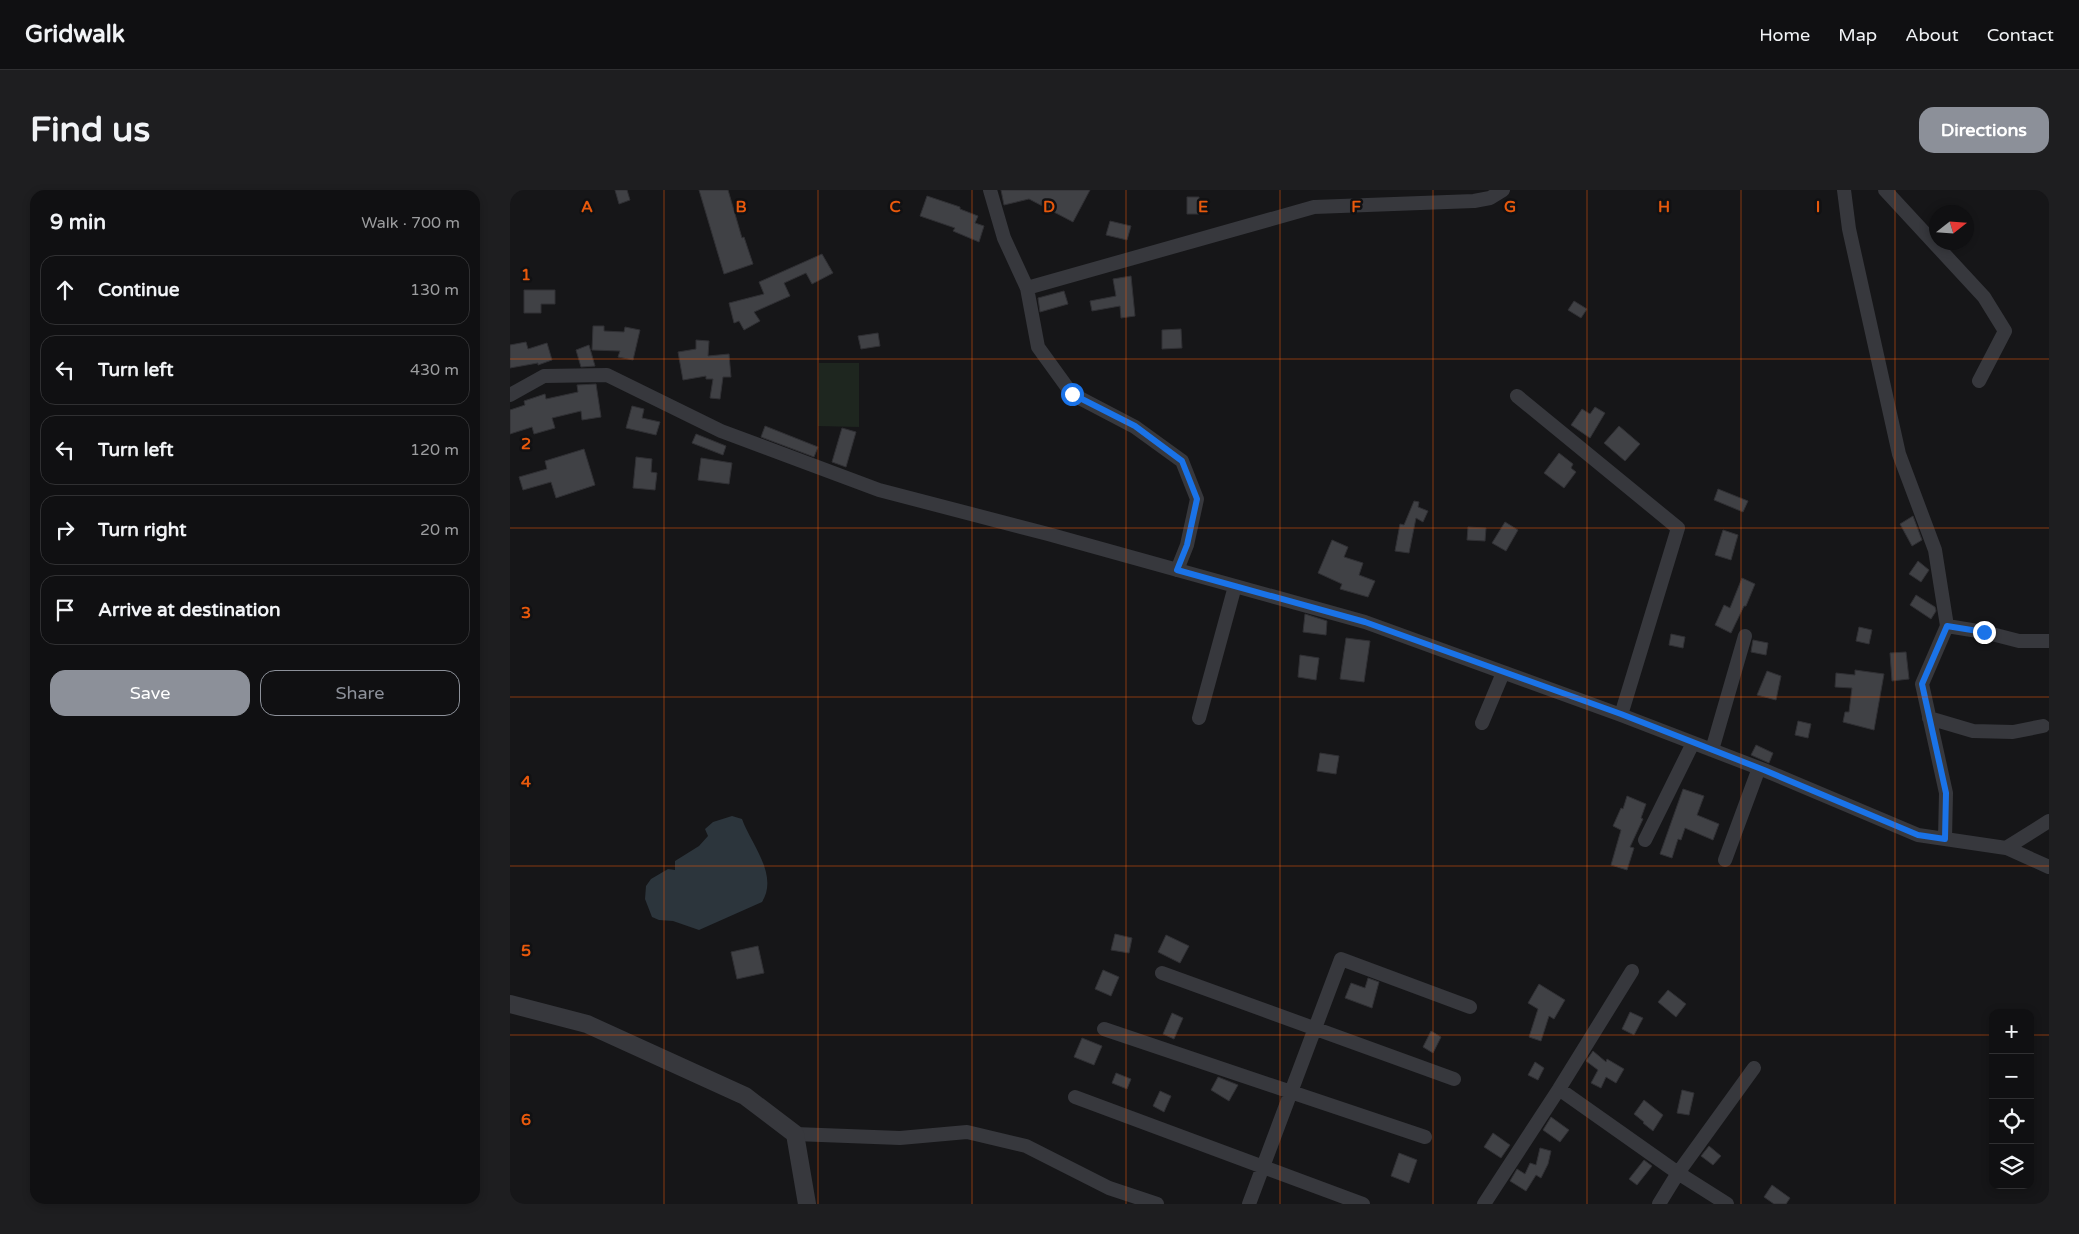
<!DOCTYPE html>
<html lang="en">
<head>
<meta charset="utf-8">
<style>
	:root { --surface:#101012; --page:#1e1e20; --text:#f1f3f6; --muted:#9c9d9f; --line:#303032; --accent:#8c9099 }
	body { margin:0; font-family:"Varela Round",sans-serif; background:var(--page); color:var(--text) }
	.controls { position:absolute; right:15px; bottom:15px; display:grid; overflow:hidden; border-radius:10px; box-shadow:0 2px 8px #0003 }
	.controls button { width:45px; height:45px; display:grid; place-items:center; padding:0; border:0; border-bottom:1px solid var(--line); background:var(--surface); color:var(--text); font:25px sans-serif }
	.compass { position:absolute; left:1419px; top:15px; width:45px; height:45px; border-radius:50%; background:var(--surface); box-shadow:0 2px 8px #0003; rotate:73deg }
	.stop { position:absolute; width:15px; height:15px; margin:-11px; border:4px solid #1a73e8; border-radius:50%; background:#fff }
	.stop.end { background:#1a73e8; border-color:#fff; box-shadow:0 1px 5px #0008 }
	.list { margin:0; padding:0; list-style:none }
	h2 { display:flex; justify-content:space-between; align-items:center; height:65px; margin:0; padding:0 20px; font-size:21px }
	h2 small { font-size:16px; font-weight:400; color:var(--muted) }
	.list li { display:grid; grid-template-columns:32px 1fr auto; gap:15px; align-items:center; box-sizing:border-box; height:70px; margin:0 10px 10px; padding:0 10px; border:1px solid var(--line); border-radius:15px }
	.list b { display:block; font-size:19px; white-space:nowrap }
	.list em { font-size:16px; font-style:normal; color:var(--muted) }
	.actions { display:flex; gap:10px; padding:15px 20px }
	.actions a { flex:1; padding:11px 0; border:1px solid var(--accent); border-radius:15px; text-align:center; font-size:18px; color:var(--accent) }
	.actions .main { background:var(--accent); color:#fff }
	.icon { flex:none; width:28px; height:28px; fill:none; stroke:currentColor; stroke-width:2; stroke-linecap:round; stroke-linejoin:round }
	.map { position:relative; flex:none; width:1539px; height:1014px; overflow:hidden; border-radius:15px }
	header { display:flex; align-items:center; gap:30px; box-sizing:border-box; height:70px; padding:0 25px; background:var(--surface); border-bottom:1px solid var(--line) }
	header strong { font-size:24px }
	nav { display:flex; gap:28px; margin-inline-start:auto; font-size:18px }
	.intro { display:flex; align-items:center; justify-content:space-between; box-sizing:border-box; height:120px; padding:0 30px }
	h1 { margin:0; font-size:35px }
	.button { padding:12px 22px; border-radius:15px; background:var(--accent); color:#fff; font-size:18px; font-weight:700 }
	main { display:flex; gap:30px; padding:0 30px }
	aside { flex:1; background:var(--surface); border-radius:15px; box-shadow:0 2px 8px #0003 }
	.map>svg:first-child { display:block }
</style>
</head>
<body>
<header>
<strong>Gridwalk</strong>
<nav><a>Home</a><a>Map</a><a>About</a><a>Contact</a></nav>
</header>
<div class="intro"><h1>Find us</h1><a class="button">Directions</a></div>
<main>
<aside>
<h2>9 min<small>Walk · 700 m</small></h2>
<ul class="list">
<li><svg class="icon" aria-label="ahead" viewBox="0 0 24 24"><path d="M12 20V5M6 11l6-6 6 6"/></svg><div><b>Continue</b></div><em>130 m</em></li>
<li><svg class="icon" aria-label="left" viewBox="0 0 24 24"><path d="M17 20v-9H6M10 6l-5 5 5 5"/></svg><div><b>Turn left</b></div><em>430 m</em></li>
<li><svg class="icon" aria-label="left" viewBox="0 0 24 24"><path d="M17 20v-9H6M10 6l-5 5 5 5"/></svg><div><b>Turn left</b></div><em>120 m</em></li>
<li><svg class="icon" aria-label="right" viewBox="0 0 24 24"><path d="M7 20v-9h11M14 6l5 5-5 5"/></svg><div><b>Turn right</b></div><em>20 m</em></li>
<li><svg class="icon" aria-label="arrive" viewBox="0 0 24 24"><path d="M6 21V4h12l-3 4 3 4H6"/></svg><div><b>Arrive at destination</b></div></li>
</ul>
<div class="actions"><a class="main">Save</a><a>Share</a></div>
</aside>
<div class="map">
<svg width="1539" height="1014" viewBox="0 0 1539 1014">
	<rect width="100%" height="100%" fill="#161618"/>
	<!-- green -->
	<path fill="#1e261f" d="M309,173H349V237L308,236Z"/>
	<!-- water -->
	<path fill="#2c353c" d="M222,626L232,629C241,654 269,685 252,712L189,740L163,731L149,730L142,727L135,709L136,696L141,689L158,679L165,680V671L189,656L198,646L195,639L203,632Z"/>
	<!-- building -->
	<path fill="#404145" stroke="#303034" d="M105,0H117L120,10L109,14Z
		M189,0H218L232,48L234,47L243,74L214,84Z
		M491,0H580L563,32L519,9L494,15Z
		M417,6L450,17V19L468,26L465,33L474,36L469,52L443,41L445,38L410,26Z
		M677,7H689V24H677Z
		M600,31L621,36L617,50L596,45Z
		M312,64L323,83L302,94L296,83L274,93L280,106L244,122L250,131L234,140L229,131L224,133L219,113L254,104L249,92Z
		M621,86L625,126L611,128L610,116L582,121L580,111L606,106L603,89Z
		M14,100H45V114H31V123H14Z
		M554,101L558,114L530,122L528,108Z
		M1064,111L1077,119L1071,128L1058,120Z
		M83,136H94V141L114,142L115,137L130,140L123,170L108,167L110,161L82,160Z
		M671,139L672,158L652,159V140Z
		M368,143L370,156L351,159L348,146Z
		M186,150L199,151L198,166L219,164L221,187H213L210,209L200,208L203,189H196V186L173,190L168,162L186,159Z
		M16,152L18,159L37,153L42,170L28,175V173L0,178V155Z
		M79,155L85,176L71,177L66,160Z
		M86,194L91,227L72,230L71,221L42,228L45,238L24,244L22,237L0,244V220L15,215L14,211L35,204L36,209L68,202L67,195Z
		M122,216L134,219L132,228L150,232L146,245L116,238Z
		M1085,217L1095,223L1080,248L1061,235L1072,219L1080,224Z
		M255,236L308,257L304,267L251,247Z
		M1109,236L1130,254L1115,271L1094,253Z
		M332,238L346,242L336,277L322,272Z
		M186,244L216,256L213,265L182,253Z
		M74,259L85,295L46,308L41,292L13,300L9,287L37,279L35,271Z
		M1049,263L1063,274L1061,278L1066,282L1054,298L1034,283Z
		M126,267L142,269L141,282L147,283L145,300L123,298Z
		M191,268L222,273L219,294L188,290Z
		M1208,299L1238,311L1233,322L1204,310Z
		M904,311L909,312L908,317L918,321L913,332L906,328L899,363L885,361L890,334L894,335Z
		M1403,326L1412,350L1402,356L1390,334Z
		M995,332L1008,340L996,361L982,353Z
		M958,337L976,338L975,351L957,350Z
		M1213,340L1228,345L1221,370L1205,365Z
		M822,350L838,357L834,367L853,373L849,385L865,391L858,407L830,399L832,394L808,383Z
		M1408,371L1419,380L1411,392L1399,384Z
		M1232,388L1245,394L1236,416H1234L1221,443L1205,435L1214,415L1220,418Z
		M1406,405L1425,417L1426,421L1421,429L1400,415Z
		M795,424L817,431L816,445L793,442Z
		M1349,437L1362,440L1359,454L1346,451Z
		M1161,444L1175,447L1173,458L1159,455Z
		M836,448L860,451L854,492L830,489Z
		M1243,450L1258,453L1256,465L1241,462Z
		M1396,462L1399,489L1382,491L1380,463Z
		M790,465L809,468L806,490L788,487Z
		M1345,480L1374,484L1364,540L1333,532L1335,522H1339L1342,498L1325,497L1326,483L1345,485Z
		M1257,481L1271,486L1266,510L1247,505Z
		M1288,531L1301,534L1298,548L1285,545Z
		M1246,555L1263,563L1259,573L1241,565Z
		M810,563L829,566L826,584L807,581Z
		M1173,599L1194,606L1187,625L1209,634L1203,650L1175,638L1171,650L1168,649L1162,668L1150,664Z
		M1117,606L1136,614L1131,628L1133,629L1120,657L1124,658L1117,680L1101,675L1111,640L1103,636L1111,618L1113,619Z
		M605,744L622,748L619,763L601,760Z
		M656,745L679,756L670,773L648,762Z
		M248,756L254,783L227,789L221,762Z
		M593,780L609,787L601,806L585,799Z
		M858,788L869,792L862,818L835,808L841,793L855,798Z
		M1029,794L1055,810L1044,829L1039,826L1031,851L1019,847L1028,819L1018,813Z
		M1158,800L1176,814L1166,827L1148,812Z
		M1120,822L1133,828L1124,845L1112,839Z
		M662,823L673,828L664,849L653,844Z
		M921,841L931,847L923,863L913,857Z
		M572,848L592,856L584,875L564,867Z
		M1083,861L1096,872L1097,869L1114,879L1106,893L1096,887L1091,898L1081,893L1088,880L1076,871Z
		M1025,872L1034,878L1028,890L1018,885Z
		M606,883L621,889L617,899L602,893Z
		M708,887L728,895L719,911L701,900Z
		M1172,900L1184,903L1179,925L1167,923Z
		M650,901L661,906L654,922L643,916Z
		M1134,910L1153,925L1143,941L1133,933L1134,932L1124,924Z
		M1041,927L1059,940L1050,952L1033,940Z
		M983,943L1000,955L991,968L974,957Z
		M1199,956L1211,966L1203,975L1191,966Z
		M1030,958L1041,961L1038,974L1031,988L1026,985L1016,1001L1000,991L1007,979L1015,984L1020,973L1026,975Z
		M889,963L907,970L899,993L881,986Z
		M1134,970L1142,976L1127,995L1119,989Z
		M1262,995L1280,1008L1276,1014H1264L1254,1007Z"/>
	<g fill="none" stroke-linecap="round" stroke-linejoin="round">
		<!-- minor -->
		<path stroke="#37383d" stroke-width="14" d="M480,0L494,48L517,98
			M1334,0L1339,39L1389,264L1425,360L1437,436L1412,494L1436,603L1435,649
			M1375,0L1474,107L1495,141L1469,191
			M0,205L34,186L97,185L211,241L369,300L538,344L855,432L1111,525L1254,580L1408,645L1496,658L1539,631
			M1007,206L1168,338L1111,525
			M667,380L677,355L687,309L672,271L625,237L562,204L528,157L517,98L804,17L964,11L980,8L993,0
			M1437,436L1474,442L1509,451H1539
			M689,528L725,396
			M1419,528L1463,541L1503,542L1533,536
			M972,533L993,483
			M1202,560L1235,446
			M1135,650L1183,553
			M1497,658L1539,677
			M1215,670L1249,578
			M652,783L944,889
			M594,839L781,902L739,1014
			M1049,899L1168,983L1217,1014
			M565,907L853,1014
			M285,944L390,948L457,942L516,956L599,998L647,1014
			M915,947L781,902L831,769L960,817
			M974,1014L1049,899L1122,781
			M1149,1014L1168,983L1244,878"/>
		<!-- tertiary -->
		<path stroke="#37383d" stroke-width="18" d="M0,814L77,834L235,906L285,944L297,1014"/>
	</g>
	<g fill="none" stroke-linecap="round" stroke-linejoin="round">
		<!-- route -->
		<path stroke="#1a73e8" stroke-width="6" d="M562,204L625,236L672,271L687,309L677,355L667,380L855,432L1111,524L1254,580L1408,645L1435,649L1436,603L1412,494L1437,436L1474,442"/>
	</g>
	<!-- grid -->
	<path fill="none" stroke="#e8590c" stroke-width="1" stroke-opacity="0.55" d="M154,0V1014M308,0V1014M462,0V1014M616,0V1014M770,0V1014M923,0V1014M1077,0V1014M1231,0V1014M1385,0V1014M0,169H1539M0,338H1539M0,507H1539M0,676H1539M0,845H1483M1520,845H1539"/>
	<g font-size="16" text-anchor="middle" font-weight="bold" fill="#e8590c" stroke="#111113" stroke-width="5" stroke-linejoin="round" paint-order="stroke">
		<text x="77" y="22">A</text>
		<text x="231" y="22">B</text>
		<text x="385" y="22">C</text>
		<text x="539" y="22">D</text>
		<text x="693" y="22">E</text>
		<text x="846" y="22">F</text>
		<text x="1000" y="22">G</text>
		<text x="1154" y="22">H</text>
		<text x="1308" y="22">I</text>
		<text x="16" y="90">1</text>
		<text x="16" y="259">2</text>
		<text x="16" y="428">3</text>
		<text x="16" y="597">4</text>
		<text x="16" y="766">5</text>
		<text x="16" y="935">6</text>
	</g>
</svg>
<div class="controls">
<button>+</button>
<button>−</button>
<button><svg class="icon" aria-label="locate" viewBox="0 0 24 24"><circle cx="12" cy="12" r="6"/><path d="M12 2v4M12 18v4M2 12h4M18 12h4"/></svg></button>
<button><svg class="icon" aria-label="layers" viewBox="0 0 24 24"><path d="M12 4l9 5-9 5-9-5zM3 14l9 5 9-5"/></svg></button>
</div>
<svg class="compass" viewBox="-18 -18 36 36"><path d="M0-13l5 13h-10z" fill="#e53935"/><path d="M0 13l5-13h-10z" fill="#9c9d9f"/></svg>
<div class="stop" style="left:562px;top:204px"></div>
<div class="stop end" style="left:1474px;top:442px"></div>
</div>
</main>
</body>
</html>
